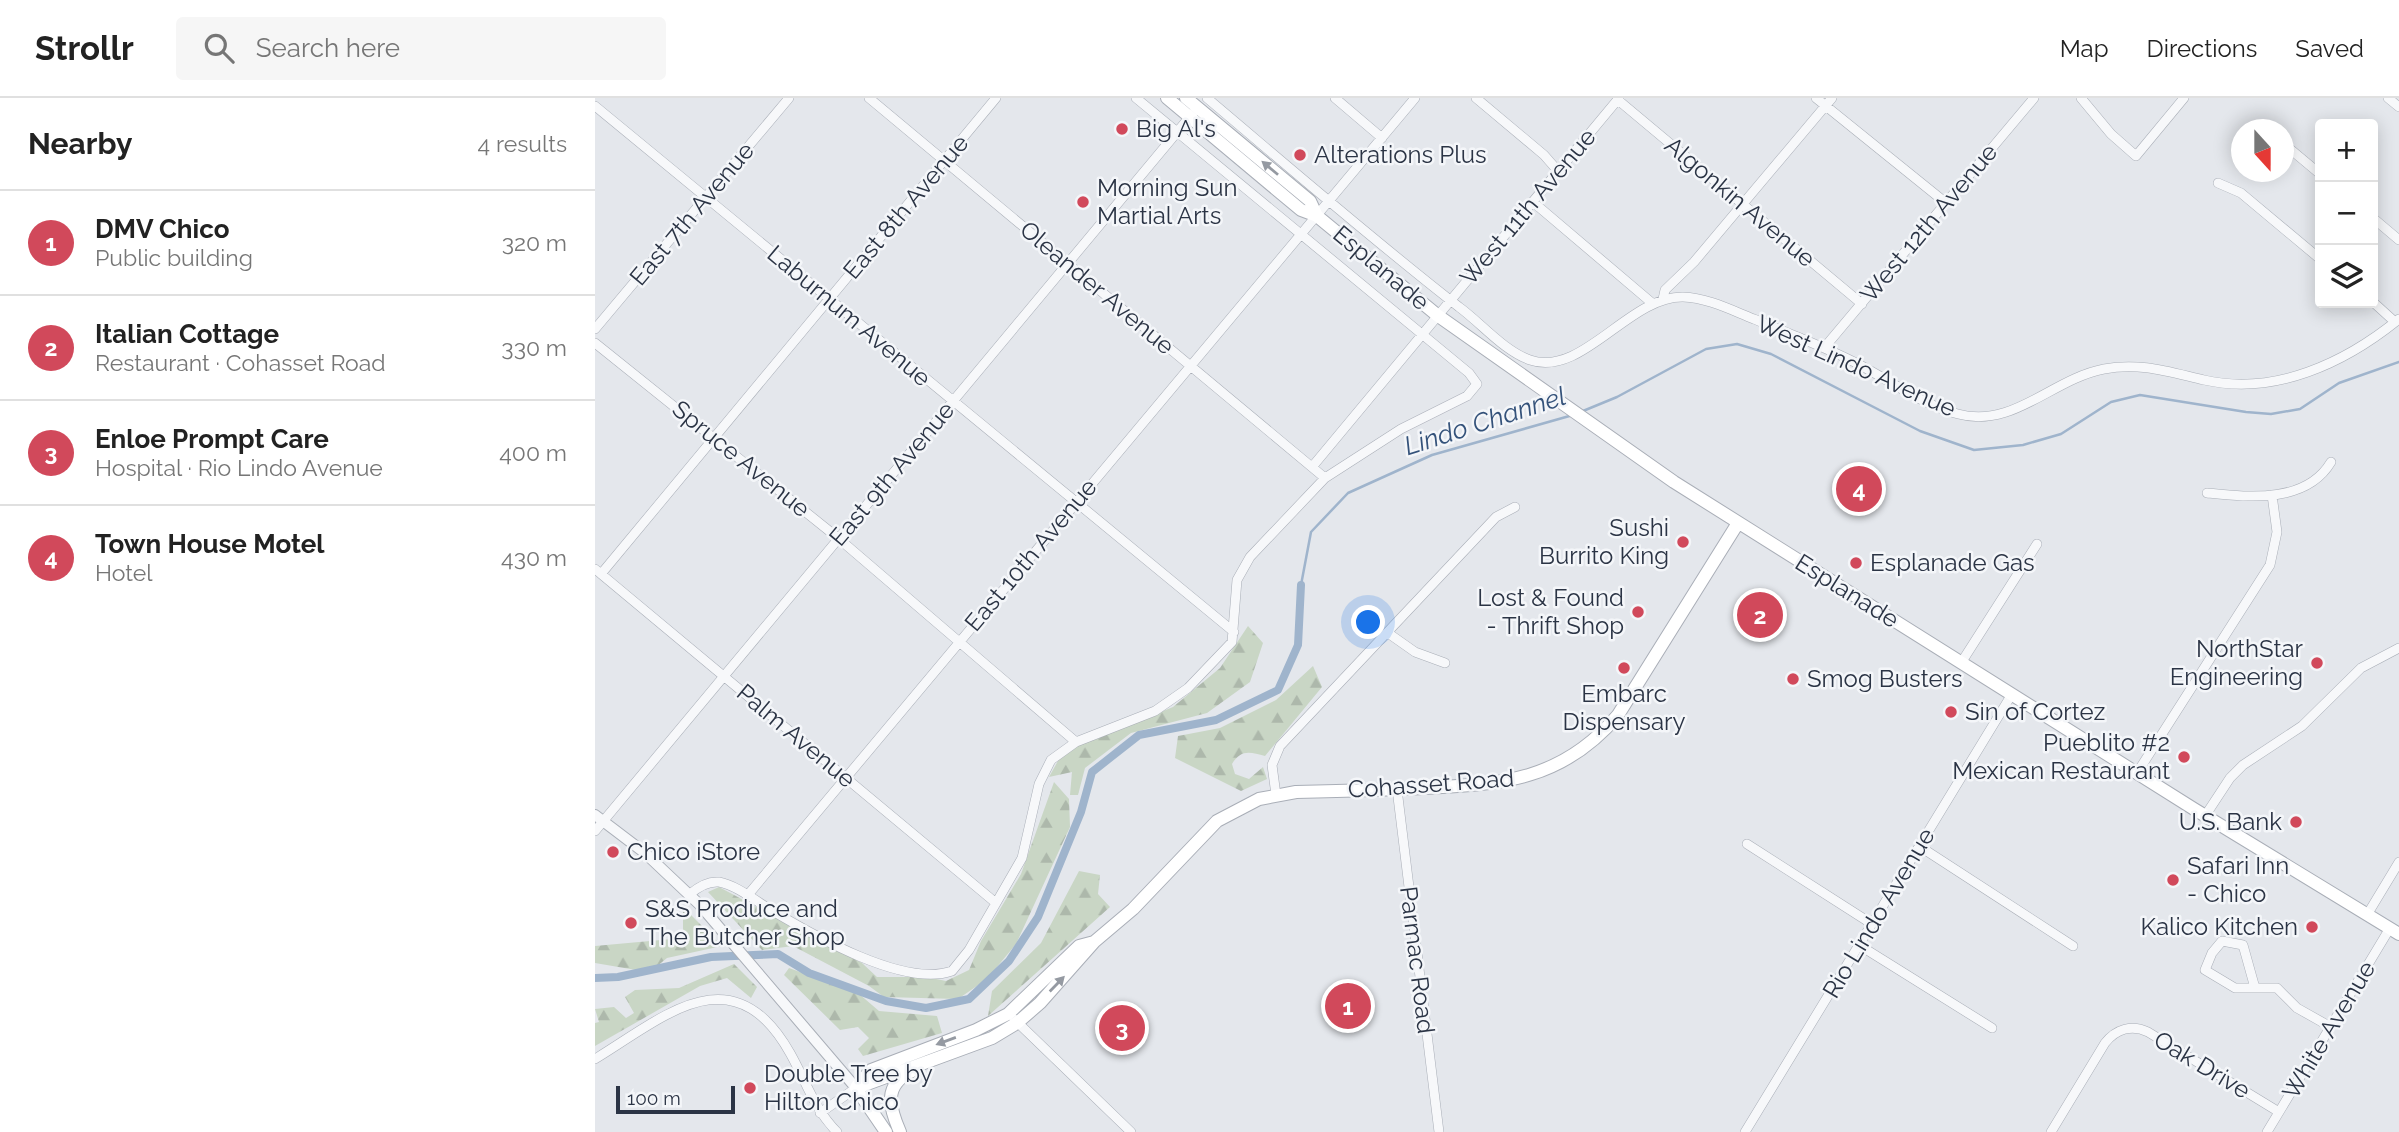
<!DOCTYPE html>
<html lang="en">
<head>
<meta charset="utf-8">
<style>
	:root { --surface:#fff; --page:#f6f6f6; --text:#222; --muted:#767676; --line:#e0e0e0; --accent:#d1495b }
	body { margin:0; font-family:Raleway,sans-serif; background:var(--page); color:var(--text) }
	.controls { position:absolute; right:21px; top:21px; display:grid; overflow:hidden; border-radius:7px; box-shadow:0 4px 18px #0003 }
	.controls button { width:63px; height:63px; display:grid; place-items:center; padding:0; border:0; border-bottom:2px solid var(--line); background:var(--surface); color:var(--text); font:35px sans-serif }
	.compass { position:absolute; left:1636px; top:21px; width:63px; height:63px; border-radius:50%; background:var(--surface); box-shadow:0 4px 18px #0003; rotate:159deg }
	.scale { position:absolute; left:21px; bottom:18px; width:119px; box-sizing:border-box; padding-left:7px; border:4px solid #2b3445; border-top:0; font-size:19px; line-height:24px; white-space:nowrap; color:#2b3445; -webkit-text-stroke:5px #f4f6f9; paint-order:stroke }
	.you { position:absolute; left:774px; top:525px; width:24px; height:24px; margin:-18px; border:5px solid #fff; border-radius:50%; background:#1a73e8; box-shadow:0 0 0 10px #1a73e833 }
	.badge { display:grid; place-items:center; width:46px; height:46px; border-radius:50%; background:var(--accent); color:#fff; font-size:23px; font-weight:700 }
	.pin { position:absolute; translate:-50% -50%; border:4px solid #fff; box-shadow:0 2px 7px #0006 }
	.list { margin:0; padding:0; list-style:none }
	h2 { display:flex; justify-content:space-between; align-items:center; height:91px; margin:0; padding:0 28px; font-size:30px }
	h2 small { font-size:23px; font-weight:400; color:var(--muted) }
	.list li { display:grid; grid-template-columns:46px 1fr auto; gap:21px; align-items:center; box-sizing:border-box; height:105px; padding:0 28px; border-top:2px solid var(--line) }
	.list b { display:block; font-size:26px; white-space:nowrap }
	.list p { margin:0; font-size:23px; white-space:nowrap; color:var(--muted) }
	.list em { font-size:23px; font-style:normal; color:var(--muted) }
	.icon { flex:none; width:38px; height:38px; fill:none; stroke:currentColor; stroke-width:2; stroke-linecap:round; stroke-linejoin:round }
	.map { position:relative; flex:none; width:1804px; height:1034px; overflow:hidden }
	header { display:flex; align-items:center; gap:42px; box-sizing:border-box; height:98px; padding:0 35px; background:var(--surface); border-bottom:2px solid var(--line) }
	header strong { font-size:33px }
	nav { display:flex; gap:38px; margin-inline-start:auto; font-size:24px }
	.search { width:490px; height:63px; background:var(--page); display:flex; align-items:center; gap:18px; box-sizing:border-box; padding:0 24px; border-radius:7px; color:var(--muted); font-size:26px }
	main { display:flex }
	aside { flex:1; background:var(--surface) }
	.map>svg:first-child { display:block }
</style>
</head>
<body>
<header>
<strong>Strollr</strong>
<div class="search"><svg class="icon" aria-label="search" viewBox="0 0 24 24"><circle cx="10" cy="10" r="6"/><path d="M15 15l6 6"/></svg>Search here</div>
<nav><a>Map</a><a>Directions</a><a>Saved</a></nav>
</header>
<main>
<aside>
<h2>Nearby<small>4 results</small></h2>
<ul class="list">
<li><span class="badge">1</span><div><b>DMV Chico</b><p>Public building</p></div><em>320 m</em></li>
<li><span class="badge">2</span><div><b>Italian Cottage</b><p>Restaurant · Cohasset Road</p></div><em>330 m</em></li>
<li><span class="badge">3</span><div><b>Enloe Prompt Care</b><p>Hospital · Rio Lindo Avenue</p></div><em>400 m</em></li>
<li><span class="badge">4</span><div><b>Town House Motel</b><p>Hotel</p></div><em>430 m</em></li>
</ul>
</aside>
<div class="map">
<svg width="1804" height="1034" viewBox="0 0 1804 1034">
	<defs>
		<pattern id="forest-firs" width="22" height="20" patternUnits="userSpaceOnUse" patternTransform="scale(1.75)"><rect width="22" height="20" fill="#c9d6c5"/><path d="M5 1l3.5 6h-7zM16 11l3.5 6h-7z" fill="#adb8ab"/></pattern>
	</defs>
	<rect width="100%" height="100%" fill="#e4e7ec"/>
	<!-- forest -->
	<path fill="url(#forest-firs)" d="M653,528L668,545L655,584L612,615L536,635L490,670L483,697H475L477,674L454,679L468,654L578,609L625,570Z
		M718,568L727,589L670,658C655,654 646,651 637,666L640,676L654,681L668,669L672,681L646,693L580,660L583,638L625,630L681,602Z
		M459,684L474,701L475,729L421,846L392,881L363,901L289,899L274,888L198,848L167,852L113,794L124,789L267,865L282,879H332L351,883L374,872L386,843L426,776Z
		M484,773L505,777L503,796L515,809L393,918L397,893L446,845Z
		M88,809L127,848L72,860L61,869L41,872L0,865V848L88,840Z
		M139,866L162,889L156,900L132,880L105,888L0,948V925L4,924L0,911L19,909L31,920L39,915L30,899L40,892L84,890Z
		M194,870L263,895L284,913L342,918L347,935L268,958L263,951L274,940L263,929L245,932L189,877Z"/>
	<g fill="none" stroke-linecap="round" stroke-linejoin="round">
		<!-- stream -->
		<path stroke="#9fb4cc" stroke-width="2.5" d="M988,313L1022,299L1111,251L1142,246L1176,256L1325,333L1379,352L1428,347L1466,336L1516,304L1545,297L1651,314L1676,316L1705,311L1744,285L1804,264
			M706,487L716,434L753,395L837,357L978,317"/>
		<!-- canal -->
		<path stroke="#9fb4cc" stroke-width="8" d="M0,880L23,879L116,859L183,856L214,875L291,903L331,910L374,901L414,863L443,819L486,714L497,674L544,637L621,622L683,592L703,547L706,487"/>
		<!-- minor casing -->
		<g stroke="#a9aeb7" stroke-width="10">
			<path id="minor" d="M274,0L730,380
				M612,0C695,70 778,142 864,209C886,225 909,253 935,262C987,280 1034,198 1088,199C1113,200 1136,212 1159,221C1194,236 1231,249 1265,267C1297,284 1328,307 1363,316C1418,331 1457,281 1509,271C1545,264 1574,274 1609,282C1680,298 1750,265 1804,221
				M740,0L787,40
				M881,0L949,57L963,73
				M1221,0L1351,105
				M1486,0L1516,36L1541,58L1589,0
				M1793,0L1804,9
				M1023,2L1267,206
				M0,8L639,534
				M1688,45L1725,76
				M1623,85L1646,95L1725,161
				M938,104L1057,205
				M1778,120L1804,142
				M1068,201L1070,192L1099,164L1237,0
				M1778,204L1800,224
				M0,231L194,0
				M0,245L243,440L481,644
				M1229,250L1439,0
				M717,369L1024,0
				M1612,395C1653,399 1711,406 1736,364
				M0,471L401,805
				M6,476L401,0
				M793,535L820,554L850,565
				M1366,565L1442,446
				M1542,675L1675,467L1682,434L1677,397
				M802,691L844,1034
				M681,697L677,667L685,648L901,419L920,409
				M1610,718L1635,680L1648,667L1707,628L1766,570L1804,550
				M0,733L598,15
				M1152,746L1277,826
				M1324,748L1478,848
				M95,796C103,789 112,783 124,784C141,787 161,803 176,812C218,837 309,890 357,873L374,852L427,760L444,686L456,662L481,644L560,613L593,590L637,544L642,482L655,459L730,380L806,331L872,298L882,286L874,275L541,0
				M152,798L820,0
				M1772,817L1804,764
				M1627,843L1648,847L1660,890H1640L1610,872L1617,855Z
				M1264,847L1397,930
				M1660,890H1682L1702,910L1734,928
				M419,921L536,1034
				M0,961C69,919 138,854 195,955C211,983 219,1011 242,1034
				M225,1015L261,990
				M1150,1034L1417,596
				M1456,1034L1510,945C1521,931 1537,926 1553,934L1684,1014
				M1672,1034L1795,830"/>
		</g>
		<!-- tertiary casing -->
		<g stroke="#a9aeb7" stroke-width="12">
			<path id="tertiary" d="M0,717L50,755L105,807L261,990"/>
		</g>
		<!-- secondary casing -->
		<g stroke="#a9aeb7" stroke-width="14">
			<path id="secondary" d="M572,0L706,112L722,118L842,217L1079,384L1599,711L1804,836
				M591,0L715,103L722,118
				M262,988L276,972L381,932L413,916L484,848L499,844
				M261,990L397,940L422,925L445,905L499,844L538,811L622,723L664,701L701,694C744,693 787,692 830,690C909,686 968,682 1023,617L1143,425
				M261,990L291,1034
				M305,1034C294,1009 288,987 317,973"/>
		</g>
		<!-- minor -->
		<use href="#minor" stroke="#f7f8fa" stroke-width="9"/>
		<!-- tertiary -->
		<use href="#tertiary" stroke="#f7f8fa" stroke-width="10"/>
		<!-- secondary -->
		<use href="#secondary" stroke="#fff" stroke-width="12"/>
	</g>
	<!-- one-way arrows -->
	<defs><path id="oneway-solid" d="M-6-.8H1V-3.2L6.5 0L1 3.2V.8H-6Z" transform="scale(1.75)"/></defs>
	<g fill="#959aa2">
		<use href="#oneway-solid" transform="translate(675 70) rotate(-140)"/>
		<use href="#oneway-solid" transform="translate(462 886) rotate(-46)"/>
		<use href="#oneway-solid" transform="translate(351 943) rotate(160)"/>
	</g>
	<!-- markers -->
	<g fill="#d1495b" stroke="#f4f6f9" stroke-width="2.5">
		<circle cx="527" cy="31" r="7"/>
		<circle cx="705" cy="57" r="7"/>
		<circle cx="488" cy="104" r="7"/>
		<circle cx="1088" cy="444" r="7"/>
		<circle cx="1261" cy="465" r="7"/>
		<circle cx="1043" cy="514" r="7"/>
		<circle cx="1722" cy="565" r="7"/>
		<circle cx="1029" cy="570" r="7"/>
		<circle cx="1198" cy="581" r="7"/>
		<circle cx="1356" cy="614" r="7"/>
		<circle cx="1589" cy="659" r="7"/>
		<circle cx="1701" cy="724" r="7"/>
		<circle cx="18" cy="754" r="7"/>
		<circle cx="1578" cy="782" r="7"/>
		<circle cx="36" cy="825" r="7"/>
		<circle cx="1717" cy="829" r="7"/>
		<circle cx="155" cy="990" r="7"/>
	</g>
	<g text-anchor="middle" stroke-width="5" stroke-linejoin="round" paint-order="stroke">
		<!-- poi labels -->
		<g font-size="24" fill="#2b3445" stroke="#f4f6f9" text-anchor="start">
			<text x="541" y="39">Big Al's</text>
			<text x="719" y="65">Alterations Plus</text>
			<text x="502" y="98">Morning Sun<tspan x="502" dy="28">Martial Arts</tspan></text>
			<text x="1074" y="438" text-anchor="end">Sushi<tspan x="1074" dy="28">Burrito King</tspan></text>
			<text x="1275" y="473">Esplanade Gas</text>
			<text x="1029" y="508" text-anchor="end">Lost &amp; Found<tspan x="1029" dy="28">- Thrift Shop</tspan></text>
			<text x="1708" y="559" text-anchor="end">NorthStar<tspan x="1708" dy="28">Engineering</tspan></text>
			<text x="1212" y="589">Smog Busters</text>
			<text x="1029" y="604" text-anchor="middle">Embarc<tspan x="1029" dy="28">Dispensary</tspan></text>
			<text x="1370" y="622">Sin of Cortez</text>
			<text x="1575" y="653" text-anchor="end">Pueblito #2<tspan x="1575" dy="28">Mexican Restaurant</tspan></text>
			<text x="1687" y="732" text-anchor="end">U.S. Bank</text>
			<text x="32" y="762">Chico iStore</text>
			<text x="1592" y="776">Safari Inn<tspan x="1592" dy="28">- Chico</tspan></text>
			<text x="50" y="819">S&amp;S Produce and<tspan x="50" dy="28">The Butcher Shop</tspan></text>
			<text x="1703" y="837" text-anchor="end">Kalico Kitchen</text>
			<text x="169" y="984">Double Tree by<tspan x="169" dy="28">Hilton Chico</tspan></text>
		</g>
		<!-- street labels -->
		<g font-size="24" fill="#2b3445" stroke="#f4f6f9">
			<text transform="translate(1145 104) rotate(40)" y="8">Algonkin Avenue</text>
			<text transform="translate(311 109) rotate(-50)" y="8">East 8th Avenue</text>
			<text transform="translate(933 109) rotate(-50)" y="8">West 11th Avenue</text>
			<text transform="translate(97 116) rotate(-50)" y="8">East 7th Avenue</text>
			<text transform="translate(1334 125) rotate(-50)" y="8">West 12th Avenue</text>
			<text transform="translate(786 170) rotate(40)" y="8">Esplanade</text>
			<text transform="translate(502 190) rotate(40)" y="8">Oleander Avenue</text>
			<text transform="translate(254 218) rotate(40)" y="8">Laburnum Avenue</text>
			<text transform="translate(1261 268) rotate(24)" y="8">West Lindo Avenue</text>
			<text transform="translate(146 361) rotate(39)" y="8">Spruce Avenue</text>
			<text transform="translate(297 376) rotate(-50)" y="8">East 9th Avenue</text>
			<text transform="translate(436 457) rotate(-50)" y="8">East 10th Avenue</text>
			<text transform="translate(1252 493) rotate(32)" y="8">Esplanade</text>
			<text transform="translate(201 638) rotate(40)" y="8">Palm Avenue</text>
			<text transform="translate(836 686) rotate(-4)" y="8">Cohasset Road</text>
			<text transform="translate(1284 815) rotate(-59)" y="8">Rio Lindo Avenue</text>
			<text transform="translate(822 862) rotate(83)" y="8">Parmac Road</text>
			<text transform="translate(1734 932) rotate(-59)" y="8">White Avenue</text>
			<text transform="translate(1607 967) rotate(31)" y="8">Oak Drive</text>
		</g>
		<!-- water labels -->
		<g font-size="26" font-style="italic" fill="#34527a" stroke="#f4f6f9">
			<text transform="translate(890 323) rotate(-18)" y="9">Lindo Channel</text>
		</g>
	</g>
</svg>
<div class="controls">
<button>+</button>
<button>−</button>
<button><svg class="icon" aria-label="layers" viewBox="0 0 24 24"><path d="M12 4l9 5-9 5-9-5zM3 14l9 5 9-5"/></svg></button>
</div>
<svg class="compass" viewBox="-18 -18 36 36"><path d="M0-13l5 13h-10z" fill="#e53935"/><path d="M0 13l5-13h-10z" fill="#767676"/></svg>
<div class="scale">100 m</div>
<div class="you"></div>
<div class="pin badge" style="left:753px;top:908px">1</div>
<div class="pin badge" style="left:1165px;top:517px">2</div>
<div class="pin badge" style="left:527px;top:930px">3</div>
<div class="pin badge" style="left:1264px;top:391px">4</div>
</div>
</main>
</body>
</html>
